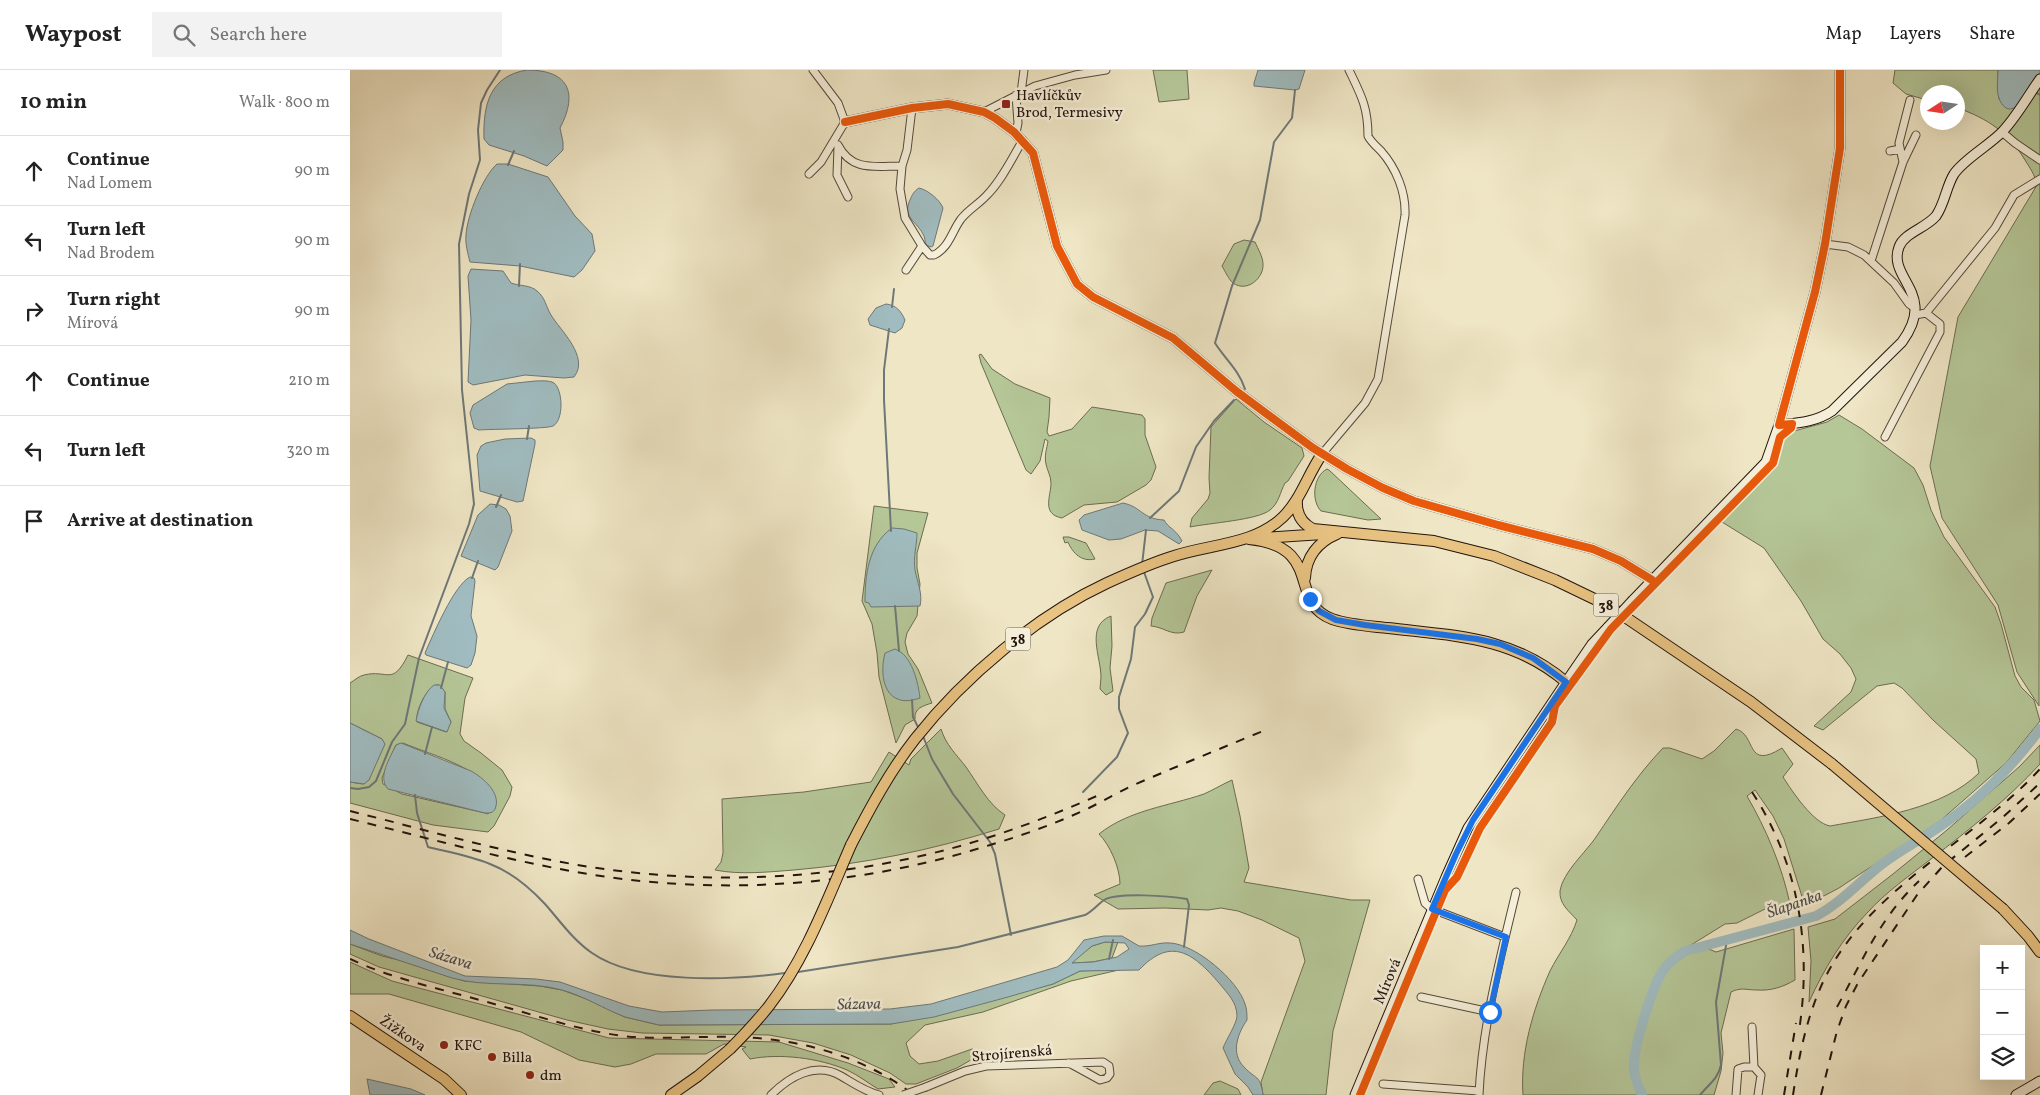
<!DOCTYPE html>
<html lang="en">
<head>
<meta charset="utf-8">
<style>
	:root { --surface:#fff; --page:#f2f2f2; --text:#222; --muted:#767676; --line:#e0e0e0 }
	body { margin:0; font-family:Vollkorn,serif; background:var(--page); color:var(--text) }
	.controls { position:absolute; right:15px; bottom:15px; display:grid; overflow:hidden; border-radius:0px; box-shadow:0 5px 20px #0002 }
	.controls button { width:45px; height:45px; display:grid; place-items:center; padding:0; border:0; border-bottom:1px solid var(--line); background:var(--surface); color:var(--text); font:25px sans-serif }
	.compass { position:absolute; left:1570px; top:15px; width:45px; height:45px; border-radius:50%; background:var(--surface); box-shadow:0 5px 20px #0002; rotate:258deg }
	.stop { position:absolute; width:15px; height:15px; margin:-11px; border:4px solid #1a73e8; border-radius:50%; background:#fff }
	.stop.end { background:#1a73e8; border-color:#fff; box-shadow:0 1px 5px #0008 }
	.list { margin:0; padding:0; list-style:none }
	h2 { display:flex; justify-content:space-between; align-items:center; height:65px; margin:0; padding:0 20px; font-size:21px }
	h2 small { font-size:16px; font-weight:400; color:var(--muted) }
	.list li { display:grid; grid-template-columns:32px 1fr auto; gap:15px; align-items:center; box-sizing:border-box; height:70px; padding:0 20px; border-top:1px solid var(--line) }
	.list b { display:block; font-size:19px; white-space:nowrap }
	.list p { margin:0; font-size:16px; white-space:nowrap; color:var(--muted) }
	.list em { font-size:16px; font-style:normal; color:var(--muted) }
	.icon { flex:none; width:28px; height:28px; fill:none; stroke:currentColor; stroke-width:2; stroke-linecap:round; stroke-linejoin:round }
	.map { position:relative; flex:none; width:1690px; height:1025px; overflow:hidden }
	header { display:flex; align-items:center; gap:30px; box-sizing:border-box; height:70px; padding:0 25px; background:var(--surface); border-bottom:1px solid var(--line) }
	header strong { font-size:24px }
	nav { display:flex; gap:28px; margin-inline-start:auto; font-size:18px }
	.search { width:350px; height:45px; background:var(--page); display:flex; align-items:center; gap:12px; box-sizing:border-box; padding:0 18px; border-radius:0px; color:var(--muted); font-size:19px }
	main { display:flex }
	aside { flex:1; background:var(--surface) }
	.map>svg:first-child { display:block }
</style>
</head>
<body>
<header>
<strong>Waypost</strong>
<div class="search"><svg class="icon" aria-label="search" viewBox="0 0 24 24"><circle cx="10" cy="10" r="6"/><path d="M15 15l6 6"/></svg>Search here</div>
<nav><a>Map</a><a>Layers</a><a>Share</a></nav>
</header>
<main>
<aside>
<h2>10 min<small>Walk · 800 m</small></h2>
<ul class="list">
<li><svg class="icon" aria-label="ahead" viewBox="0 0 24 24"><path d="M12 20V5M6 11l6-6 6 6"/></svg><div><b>Continue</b><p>Nad Lomem</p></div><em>90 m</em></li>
<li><svg class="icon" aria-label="left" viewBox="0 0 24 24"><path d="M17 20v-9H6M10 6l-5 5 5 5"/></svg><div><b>Turn left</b><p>Nad Brodem</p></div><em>90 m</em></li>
<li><svg class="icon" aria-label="right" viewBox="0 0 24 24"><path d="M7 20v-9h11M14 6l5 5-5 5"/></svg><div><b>Turn right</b><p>Mírová</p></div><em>90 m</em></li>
<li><svg class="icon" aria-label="ahead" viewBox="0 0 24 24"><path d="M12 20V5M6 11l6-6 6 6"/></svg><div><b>Continue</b></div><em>210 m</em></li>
<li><svg class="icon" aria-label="left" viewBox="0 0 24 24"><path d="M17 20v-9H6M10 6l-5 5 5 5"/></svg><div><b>Turn left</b></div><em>320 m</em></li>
<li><svg class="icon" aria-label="arrive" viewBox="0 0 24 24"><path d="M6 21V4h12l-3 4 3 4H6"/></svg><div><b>Arrive at destination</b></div></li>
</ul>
</aside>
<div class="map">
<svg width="1690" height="1025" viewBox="0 0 1690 1025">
	<rect width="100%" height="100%" fill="#efe6c5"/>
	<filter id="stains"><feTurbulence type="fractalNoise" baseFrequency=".004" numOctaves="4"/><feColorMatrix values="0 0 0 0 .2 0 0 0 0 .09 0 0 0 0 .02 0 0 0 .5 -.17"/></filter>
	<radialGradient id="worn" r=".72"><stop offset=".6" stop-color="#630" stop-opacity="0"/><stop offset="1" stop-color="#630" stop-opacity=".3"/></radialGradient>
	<!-- green -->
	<path fill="#b5c697" stroke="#6c6c52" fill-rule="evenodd" d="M803,0H837L839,29L809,32Z
		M1545,0H1648L1649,29L1681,19L1690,4L1689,636L1667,602L1648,535L1592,448L1580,396L1608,247L1687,115C1685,105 1680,98 1675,90C1658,62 1638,49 1608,38V22H1578L1577,30L1556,24L1543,13Z
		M894,170L905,172C908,179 913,187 913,194C914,208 897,223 883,213C879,210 875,201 872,196L884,174Z
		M631,284L642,299L665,314L700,328L699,347L697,362L699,366L722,359L742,337L792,345L795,349V365L806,397L801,410L796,415L767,432L734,435L712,448C691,444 701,426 701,413C701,406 697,400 696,394C694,386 697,378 698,371L695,369L690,391L681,404L676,400L631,293L629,285Z
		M886,329L914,352L952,378L954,386L938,411L935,413C930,422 929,433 920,440C908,450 859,453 840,457L842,448L858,429L860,423L859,408L861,357Z
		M1489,345L1512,359L1564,398L1573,415L1581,440L1594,467L1645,537L1651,554L1665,606L1671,617L1684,630L1690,651L1656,693L1590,751L1489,818L1470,828L1454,833L1434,769L1423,746L1405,720L1397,726C1416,759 1432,796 1440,834L1423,835L1387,853L1375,854L1320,888L1331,889L1339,883L1354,877L1366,882L1444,859L1445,910C1433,917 1421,921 1407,920C1396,920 1391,917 1381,922L1371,963L1373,983L1371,1001L1364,1025H1173C1170,983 1183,939 1200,901C1209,883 1221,869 1227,850C1219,841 1209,834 1210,821C1213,802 1236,782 1246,767C1267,736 1287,705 1313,678H1320L1352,689L1364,681L1386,659C1407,665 1395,701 1432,678L1443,694L1433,707C1442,721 1463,753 1480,756C1530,747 1592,739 1629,703L1626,689L1584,651L1552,618L1544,613L1527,616L1473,660L1464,656L1501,622L1506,609L1501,598L1490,584L1473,569L1451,531L1414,478L1372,452L1398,424L1421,391L1437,363L1477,352Z
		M977,399L979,400L1031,449L1018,450L971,441C961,431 963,406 977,399Z
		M524,436L578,443L567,483V498L570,514L567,546L557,563L555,572L558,584L568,599L582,633C573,636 564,638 565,649L555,655L546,673L529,607L527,583L522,554L512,531Z
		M713,467H719L736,473L745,489C732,492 723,484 718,472L715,473Z
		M862,500L847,526L834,562C821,566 814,557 801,556L802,548L816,513Z
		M761,546L762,576L760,598L763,621L756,625L750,619C750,615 751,611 751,607C751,587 735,556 761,546Z
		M58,585L123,608L115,628L110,664L114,671L131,683L152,700L162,717L160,726L144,756L138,762L83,755L0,733V712L13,714L32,669L0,653V613C5,610 9,606 14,605C38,599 42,617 58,585ZM86,615H89L95,622V639L101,652L96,662L67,652C65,641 76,619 86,615ZM53,673C81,685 142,700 146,733L138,744L135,743L52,724L33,714L32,708L45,677L46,675Z
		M591,659C596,675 606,684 616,697C628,714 638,734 655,745L649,759C582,780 514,794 444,800C418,802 390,805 365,800L371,792L373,783L372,729L454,722L521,712L539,682L559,695L561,689Z
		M1690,675V694C1658,729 1619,760 1581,789C1559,806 1536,822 1517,843C1492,869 1474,899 1459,932L1461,891L1458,857L1485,849L1543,804L1597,760L1669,697Z
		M882,710L890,746L899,798L894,812L1001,830H1020L983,961L976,1025H913L911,1012L955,891L949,868L912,850L888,841L871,838L858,840L815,838L768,839L744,825L770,814C770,798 760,775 749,764C779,740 819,736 854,724C863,720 873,714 882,710Z
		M755,872H768L762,888L743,892L722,893L723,890L742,876Z
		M0,874L32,886L57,892L114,911L190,916L212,920L245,932L275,947L309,955L541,954L703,914L730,901L773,899L721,911L633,942L575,955L556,973L560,986L569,994L588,991L622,979L633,983L607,998L566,1014H556L540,1003L501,985L463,973L419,965L292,963L258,959L217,950L29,897L0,884Z
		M0,892L42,911L259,968L429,972L498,993L539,1009L545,1017L528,1019C518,1013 508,1005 497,1000C469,988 430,983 400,989L392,979L396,977L374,974L356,984H306L281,994L265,997L229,990L171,962L39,924H0Z
		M870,1011L888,1019L891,1025H854L863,1013Z"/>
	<!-- water -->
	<path fill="#a0bcc0" stroke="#6e7878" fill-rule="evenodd" d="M177,0C218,0 229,22 210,58L213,72V80L197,96L174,86L139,75L134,69C133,36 139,6 177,0Z
		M908,0H955L949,19L945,20L904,16V13Z
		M1648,0H1690V4C1685,12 1668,45 1656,38C1653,36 1650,32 1649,28C1646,20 1648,9 1648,0Z
		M147,94H158L198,107L225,146L242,164L245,181L232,200L224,207L170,196L120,192C118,184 115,174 116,165C117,146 133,106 147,94Z
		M569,118C578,120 590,130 593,138L583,176L581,177L576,175C575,172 575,167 573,164C567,152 552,147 560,130C562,125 564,121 569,118Z
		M121,199L153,201L161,213C169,216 181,215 187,221C195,227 196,237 201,245C210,260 240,287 224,307L214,308L175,305L123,315L118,312L121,250L118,206Z
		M536,234C546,235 551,241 555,250L552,258L545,263L520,255L518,249L526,238Z
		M185,311C190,311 199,310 204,313C213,320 214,350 203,356C197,359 141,359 129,360L124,358L120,343L123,335L157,314Z
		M181,368L185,370V374L173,431L167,432L130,421L127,385L131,376L136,373L155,369Z
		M773,433C792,437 792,449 814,450C818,458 826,459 832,471L829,474L808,461L795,460L771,469L759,470L732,460L729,450L734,445Z
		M140,434L149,435L156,439L160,446L162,461L148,497L145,500L111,486L128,445Z
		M542,458L554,459L567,463C567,475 563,487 565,500C567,512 573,523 570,536L521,537L519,533L515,532C515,506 518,475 542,458Z
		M120,507L124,508L125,511L121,546L127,566L125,583L121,595L117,598L76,585L75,583C83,565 104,515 120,507Z
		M545,579C562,585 568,612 570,628C537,640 528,610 535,583Z
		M84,615H90L95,622L94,638L101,652L97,662L66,651C68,640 74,622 84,615Z
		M0,653L32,669L35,674L19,710L14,714L0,712Z
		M51,673L121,701C132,707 152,723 145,739C143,743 140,743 135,743L38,719C27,707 40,688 46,675Z
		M0,860L19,869L115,906L186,909L210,912L279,936L312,942L362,940L540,939L581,934L707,897L718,890L734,870L754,866H772L789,876C800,877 809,872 820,873C845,874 888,910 895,934C897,939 897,945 897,950C888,963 880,983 894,997C906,1010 910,1004 913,1025H903L898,1017L885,1004L873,978C876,970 887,953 887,946C887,932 877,923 869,913C843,883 821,866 789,900L730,901L703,914L658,927L584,947L541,954L309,955C298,952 286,950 275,947C254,939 234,926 212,920C176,910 137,918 102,908L0,874ZM755,872L775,873L779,879L767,887L743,892L722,893L742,876Z
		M17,1009L61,1019L75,1025H20Z"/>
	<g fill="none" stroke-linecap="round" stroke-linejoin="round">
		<!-- stream -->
		<path stroke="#6e7878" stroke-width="2" d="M1685,22L1690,25
			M158,95L164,81
			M169,216L170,194
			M542,237L544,219
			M539,259L534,300V330L541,461
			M895,319C889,300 875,289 865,273L882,216L910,150L924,72L942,48L945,20
			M177,369L179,356
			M146,437L151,425
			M800,448L829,421L846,377L864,351L884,330
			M792,495L796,460
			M122,508L128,491
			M545,536L549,581
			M91,618L98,592
			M562,630L563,647L569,659
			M573,666L582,689L603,724L640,772L645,784L661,865
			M75,684L82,657
			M0,718L8,719L19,717L26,711L42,672L55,654L69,588L119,454L124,434L112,320L109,174L119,124L130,90L128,60L131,33L137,20L150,0
			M733,722L767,687L778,663L769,639V627L781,589L785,557L795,544L803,527L794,502
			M65,725L67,743L78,777C98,782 120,786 140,794C161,802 180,818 195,834C210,851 223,870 242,883C288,915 382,910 435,903
			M759,889L763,870
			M448,902L608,877L735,845C743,841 747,835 754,830C767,822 820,826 837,829L839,835L834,877
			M1350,1025C1359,1014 1368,1009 1371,995L1366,932L1377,870"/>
		<!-- river -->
		<path stroke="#a0bcc0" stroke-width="10" d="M1292,1025C1289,1017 1284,1007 1284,999C1282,981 1302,918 1312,902C1317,894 1327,886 1335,881L1466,846C1491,833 1510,811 1532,794C1549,781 1568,771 1586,759C1626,733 1662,697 1690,659"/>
		<!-- street casing -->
		<g stroke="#55483a" stroke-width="9">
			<path id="street" d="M671,23L674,0
				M666,25L668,53L666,63
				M634,42L685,16L725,5L756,0
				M1652,62L1665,73L1690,90
				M488,75C502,102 525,96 552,96
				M488,77L487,105L498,127
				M1540,81L1550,79
				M1553,92L1549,73L1560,30
				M459,104L471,92L495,52L488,33L463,0
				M1475,174L1498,177L1514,185L1544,213L1559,234L1565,238
				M572,176L580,185H584C599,178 602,161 611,149C619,139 629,134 637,125C652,110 662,88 673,70
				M1521,191L1553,92L1566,65
				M556,200L572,176L555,148L550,119L552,96L557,80L562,38
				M1565,245L1576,243L1645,158L1664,125L1690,109
				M1535,367L1590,262V254L1576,243
				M972,384L1015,333L1028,309L1055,145C1056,122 1046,98 1031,81C1026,76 1021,72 1018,66C1018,37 1011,25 999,0
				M1068,809L1075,833L1082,839L1155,867
				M1071,927L1140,942
				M1402,957L1404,997L1411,1005L1408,1025
				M1033,1014L1129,1021
				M576,1017L615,1001L636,996L753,992L759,996L760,1004L757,1008L750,1010L719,993
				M421,1025C439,1007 465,991 491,1006C503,1013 514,1021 529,1025
				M1129,1025C1132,957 1150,889 1166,822
				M1386,1025L1388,999L1394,997H1404"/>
		</g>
		<!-- secondary casing -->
		<g stroke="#22130c" stroke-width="11">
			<path id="secondary" d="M495,52L562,38L598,34L634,42L645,48L664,62L683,83L707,176L727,214L743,227L823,268L886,321L963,378L997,399L1033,418L1064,431L1148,455L1243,479L1271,491L1302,510
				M1429,355C1448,353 1466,352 1482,341L1552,272C1588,223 1537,209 1549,177C1554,163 1576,158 1586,146C1595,133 1596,117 1604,104C1614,89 1640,75 1653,61C1667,46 1678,26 1690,9
				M1283,530L1416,392L1429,355L1465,222L1475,174L1490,78V0
				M1005,1025L1096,807L1118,758L1216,612L1242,574L1258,557
				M1666,1025L1690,1011"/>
		</g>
		<!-- primary casing -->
		<g stroke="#22130c" stroke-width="12">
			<path id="primary" d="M947,430C946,443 951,453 963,459L1084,471L1144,486L1205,510L1259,536L1284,553L1401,632L1482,694
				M912,468L973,464
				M899,469C975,477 937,532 982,549C999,555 1020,556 1038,558C1104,566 1162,566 1216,612
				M955,508C956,487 968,472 987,464
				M501,775C520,738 540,701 565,669C614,607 686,546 757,513C779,503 801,493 824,486C860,474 904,475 933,447C950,431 958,404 972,384
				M1653,839L1678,866L1690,882
				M0,946L94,1009L111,1025
				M321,1025L348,1006L380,979"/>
		</g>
		<!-- street -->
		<use href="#street" stroke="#f5efd9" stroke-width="7"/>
		<!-- secondary -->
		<use href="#secondary" stroke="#f5efd9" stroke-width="9"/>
		<!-- primary -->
		<use href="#primary" stroke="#e8c382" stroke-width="10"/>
		<!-- rail -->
		<path stroke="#22130c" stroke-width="2" stroke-dasharray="9 9" stroke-linecap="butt" d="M1402,722C1449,794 1462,877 1449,961
			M0,741C80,761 159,784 240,797C377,818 520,808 652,763C685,752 717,739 749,725
			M0,749C79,768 158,791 238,804C372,826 511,816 640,775C674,765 707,753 739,738C755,730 770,721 786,714C830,695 874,677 918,659
			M1615,787L1659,753L1690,724
			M0,889C43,909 91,919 137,932C182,944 227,960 273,966C309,970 346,966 383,967C447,968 512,985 564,1025
			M1487,937C1513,890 1529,849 1569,811
			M1434,1025L1446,953
			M1443,1025C1449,986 1456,949 1473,912C1517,819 1623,772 1690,699
			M1471,1025L1487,961L1496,936L1508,913L1567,825L1593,796L1652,748L1690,713"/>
		<!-- street-bridge casing -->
		<g stroke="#55483a" stroke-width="9" stroke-linecap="butt">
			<path id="street-bridge" d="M553,1025L576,1017"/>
		</g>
		<!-- secondary-bridge casing -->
		<g stroke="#22130c" stroke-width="11" stroke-linecap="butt">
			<path id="secondary-bridge" d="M1258,557L1283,530"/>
		</g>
		<!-- primary-bridge casing -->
		<g stroke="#22130c" stroke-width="12" stroke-linecap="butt">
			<path id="primary-bridge" d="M1482,694L1653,839
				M380,979C394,965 407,951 419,936C456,888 477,830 501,775"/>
		</g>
		<!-- street-bridge -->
		<use href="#street-bridge" stroke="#f5efd9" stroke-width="7"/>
		<!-- secondary-bridge -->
		<use href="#secondary-bridge" stroke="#f5efd9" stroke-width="9"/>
		<!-- primary-bridge -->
		<use href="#primary-bridge" stroke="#e8c382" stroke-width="10"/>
		<!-- cycleway casing -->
		<g stroke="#f5efd9" stroke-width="11">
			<path id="cycleway" d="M495,52L562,38L598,34L634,42L645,48L664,62L683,83L707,176L727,214L743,227L823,268L886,321L963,378L997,399L1033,418L1064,431L1148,455L1243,479L1271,491L1302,510
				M1010,1025L1095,820L1107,807L1130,758L1202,652L1205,636L1261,559L1423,393L1430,367L1441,358L1442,354L1429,355L1465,222L1475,174L1490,78V0"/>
		</g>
		<!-- cycleway -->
		<use href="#cycleway" stroke="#e8590c" stroke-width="8"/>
	</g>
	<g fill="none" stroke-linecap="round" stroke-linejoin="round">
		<!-- route -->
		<path stroke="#1a73e8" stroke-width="6" d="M960,529L969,541L986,550L1015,555L1127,569L1150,574L1183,588L1216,612L1123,750L1106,784L1082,839L1156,867L1140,942"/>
	</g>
	<!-- markers -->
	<g fill="#8f2418" stroke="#f5efd9" stroke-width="2">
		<rect x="651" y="29" width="10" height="10" rx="2.5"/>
		<circle cx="94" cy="975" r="5"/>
		<circle cx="142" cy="987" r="5"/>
		<circle cx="180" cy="1005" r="5"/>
	</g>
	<g text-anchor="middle" stroke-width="5" stroke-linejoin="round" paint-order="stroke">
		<!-- shield labels -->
		<g fill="#f5efd9" stroke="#61554a" stroke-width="1">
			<rect x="1243.5" y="523.5" width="25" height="23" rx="4"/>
			<rect x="655.5" y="557.5" width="25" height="23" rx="4"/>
		</g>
		<g font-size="14" font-weight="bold" fill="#22130c">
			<text x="1256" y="540">38</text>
			<text x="668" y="574">38</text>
		</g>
		<!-- poi labels -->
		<g font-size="15" fill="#22130c" stroke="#f5efd9" text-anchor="start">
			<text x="666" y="30">Havlíčkův<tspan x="666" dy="17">Brod, Termesivy</tspan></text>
			<text x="104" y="980">KFC</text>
			<text x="152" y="992">Billa</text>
			<text x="190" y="1010">dm</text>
		</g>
		<!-- street labels -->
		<g font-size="15" fill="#22130c" stroke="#f5efd9">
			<text transform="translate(1037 911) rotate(-67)" y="5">Mírová</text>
			<text transform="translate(53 963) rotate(34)" y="5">Žižkova</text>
			<text transform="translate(662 983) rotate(-5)" y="5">Strojírenská</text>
		</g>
		<!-- water labels -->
		<g font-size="16" font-style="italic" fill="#4e4e4b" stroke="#f5efd9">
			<text transform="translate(1444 833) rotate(-19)" y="6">Šlapanka</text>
			<text transform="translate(101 887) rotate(17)" y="6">Sázava</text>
			<text transform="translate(509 933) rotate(-1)" y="6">Sázava</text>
		</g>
	</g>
	<rect width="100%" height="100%" filter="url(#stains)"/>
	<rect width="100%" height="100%" fill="url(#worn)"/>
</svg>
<div class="controls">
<button>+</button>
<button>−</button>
<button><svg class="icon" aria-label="layers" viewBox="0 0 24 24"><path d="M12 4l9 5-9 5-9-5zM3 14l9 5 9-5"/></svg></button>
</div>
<svg class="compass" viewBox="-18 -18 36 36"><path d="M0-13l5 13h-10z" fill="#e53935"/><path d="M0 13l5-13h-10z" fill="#767676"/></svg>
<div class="stop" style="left:1140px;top:942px"></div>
<div class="stop end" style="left:960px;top:529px"></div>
</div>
</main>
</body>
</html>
